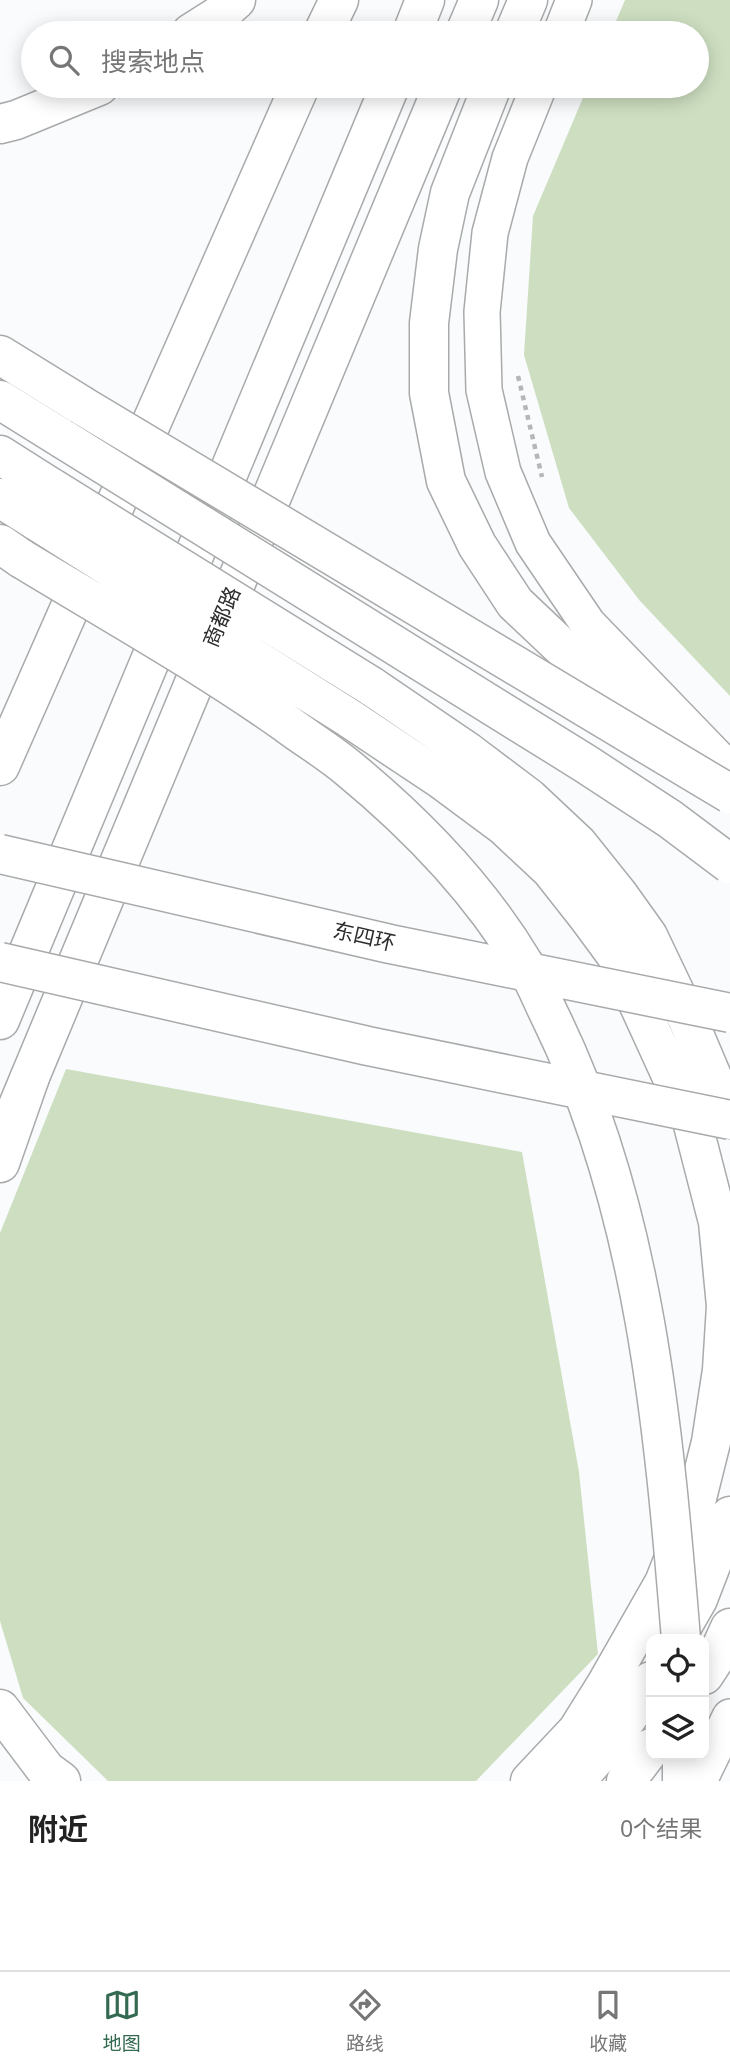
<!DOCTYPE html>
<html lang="zh">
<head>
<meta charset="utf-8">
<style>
	:root { --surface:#fff; --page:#f6f6f6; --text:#222; --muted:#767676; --line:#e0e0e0; --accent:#336a51 }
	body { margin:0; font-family:Helvetica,"Noto Sans SC",sans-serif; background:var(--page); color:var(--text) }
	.controls { position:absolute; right:21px; bottom:21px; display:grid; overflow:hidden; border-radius:14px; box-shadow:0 4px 18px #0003 }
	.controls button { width:63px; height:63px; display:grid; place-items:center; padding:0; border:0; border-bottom:2px solid var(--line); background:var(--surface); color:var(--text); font:35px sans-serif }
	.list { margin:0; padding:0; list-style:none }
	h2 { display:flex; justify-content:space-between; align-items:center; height:91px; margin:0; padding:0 28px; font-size:30px }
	h2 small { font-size:23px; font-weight:400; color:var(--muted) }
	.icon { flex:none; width:38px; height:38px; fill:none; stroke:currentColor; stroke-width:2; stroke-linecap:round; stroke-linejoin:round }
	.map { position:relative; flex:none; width:730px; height:1781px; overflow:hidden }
	.search { position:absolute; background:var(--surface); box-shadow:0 4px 18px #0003; left:21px; right:21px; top:21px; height:77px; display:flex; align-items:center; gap:18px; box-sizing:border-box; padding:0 24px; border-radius:38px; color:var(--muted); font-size:26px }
	.sheet { height:189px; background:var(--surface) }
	nav { display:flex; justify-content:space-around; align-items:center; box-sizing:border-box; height:98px; border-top:2px solid var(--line); background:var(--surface); font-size:19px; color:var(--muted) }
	nav a { display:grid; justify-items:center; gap:4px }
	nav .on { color:var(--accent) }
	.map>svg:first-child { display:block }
</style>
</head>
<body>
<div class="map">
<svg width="730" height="1781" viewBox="0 0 730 1781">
	<rect width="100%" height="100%" fill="#f9fbfc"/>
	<!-- green -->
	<path fill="#cedfc1" d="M625,0H730V696L640,601L569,508L524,355L533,216L588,86H697V33H611Z
		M66,1069L522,1152L579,1472L598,1654L476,1781H108L23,1698L0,1621V1233Z"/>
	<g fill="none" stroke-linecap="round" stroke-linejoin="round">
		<!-- minor casing -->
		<g stroke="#a8aaab" stroke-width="38">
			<path id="minor" d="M561,33L574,0
				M539,86L510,158L490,233L482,312L484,390L503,472L533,543L588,624L730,771
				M699,1781L730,1717"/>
		</g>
		<!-- major casing -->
		<g stroke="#a8aaab" stroke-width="41">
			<path id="major" d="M412,33L425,0
				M465,33L479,0
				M0,1020L390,86
				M17,1108L443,86"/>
		</g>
		<!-- highway casing -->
		<g stroke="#a8aaab" stroke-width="41">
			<path id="highway" d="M191,33L218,16L236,0
				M323,33L339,0
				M514,33L528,0
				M492,86L450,193L438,249L429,323V393L446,481L477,545L515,603L625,707L683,748
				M0,124L16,120L99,86
				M0,355L81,405
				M0,400L63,439
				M0,455L52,488
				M0,498L38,522
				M0,544L22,559
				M371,686L468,752L529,798L578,844L618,894L648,936L688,1020L730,1119
				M349,718L442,780L504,826L551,870L588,917L616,955L692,1121L718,1222L726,1306L722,1370L711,1442L696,1502L664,1583L607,1683L577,1731L530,1781
				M0,766L300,86
				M0,1163L30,1077
				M675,1639L698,1599L730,1516
				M704,1675L719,1652L730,1628
				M0,1709L46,1770L61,1781
				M682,1755V1781
				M575,1781C604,1750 630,1718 651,1681
				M626,1781L651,1748"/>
		</g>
		<!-- path -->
		<path stroke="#b5b6b7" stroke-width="4.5" stroke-dasharray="5 5" stroke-linecap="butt" d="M518,376L542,477"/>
		<!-- minor -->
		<use href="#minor" stroke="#fff" stroke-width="35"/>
		<!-- major -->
		<use href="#major" stroke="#fff" stroke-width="38"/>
		<!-- highway -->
		<use href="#highway" stroke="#fff" stroke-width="38"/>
		<!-- highway-bridge casing -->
		<g stroke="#a8aaab" stroke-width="41" stroke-linecap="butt">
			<path id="highway-bridge" d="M81,405L730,794
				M63,439L586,764L670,819L730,864
				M52,488L371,686
				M38,522L349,718
				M22,559C111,613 202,664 287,724C307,739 329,752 348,768C415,823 479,889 524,964C535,981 542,1000 551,1018C645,1210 664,1430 681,1639
				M0,854L390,944L730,1013
				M0,962L368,1046L730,1120"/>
		</g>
		<!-- highway-bridge -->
		<use href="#highway-bridge" stroke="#fff" stroke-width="38"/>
	</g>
	<g text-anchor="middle" stroke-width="5" stroke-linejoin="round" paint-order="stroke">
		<!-- street labels -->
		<g font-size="21" fill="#2b2b2c" stroke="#fff">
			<text transform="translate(222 617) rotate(-67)" y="7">商都路</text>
			<text transform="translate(364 937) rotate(13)" y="7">东四环</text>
		</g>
	</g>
</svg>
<div class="controls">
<button><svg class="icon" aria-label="locate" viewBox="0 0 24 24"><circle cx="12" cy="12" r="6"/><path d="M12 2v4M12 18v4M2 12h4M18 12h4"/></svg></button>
<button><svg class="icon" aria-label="layers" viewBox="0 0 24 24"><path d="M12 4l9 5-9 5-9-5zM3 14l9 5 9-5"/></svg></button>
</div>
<div class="search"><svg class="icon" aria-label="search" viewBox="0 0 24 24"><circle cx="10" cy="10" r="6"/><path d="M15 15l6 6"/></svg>搜索地点</div>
</div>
<section class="sheet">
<h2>附近<small>0个结果</small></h2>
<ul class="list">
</ul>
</section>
<nav>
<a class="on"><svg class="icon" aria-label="map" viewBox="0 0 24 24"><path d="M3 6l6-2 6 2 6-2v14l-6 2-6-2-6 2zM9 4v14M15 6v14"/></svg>地图</a>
<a><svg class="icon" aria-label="directions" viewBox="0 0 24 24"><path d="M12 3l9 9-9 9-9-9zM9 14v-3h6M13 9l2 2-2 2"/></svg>路线</a>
<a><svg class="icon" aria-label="saved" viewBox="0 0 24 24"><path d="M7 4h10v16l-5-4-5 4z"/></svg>收藏</a>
</nav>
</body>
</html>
